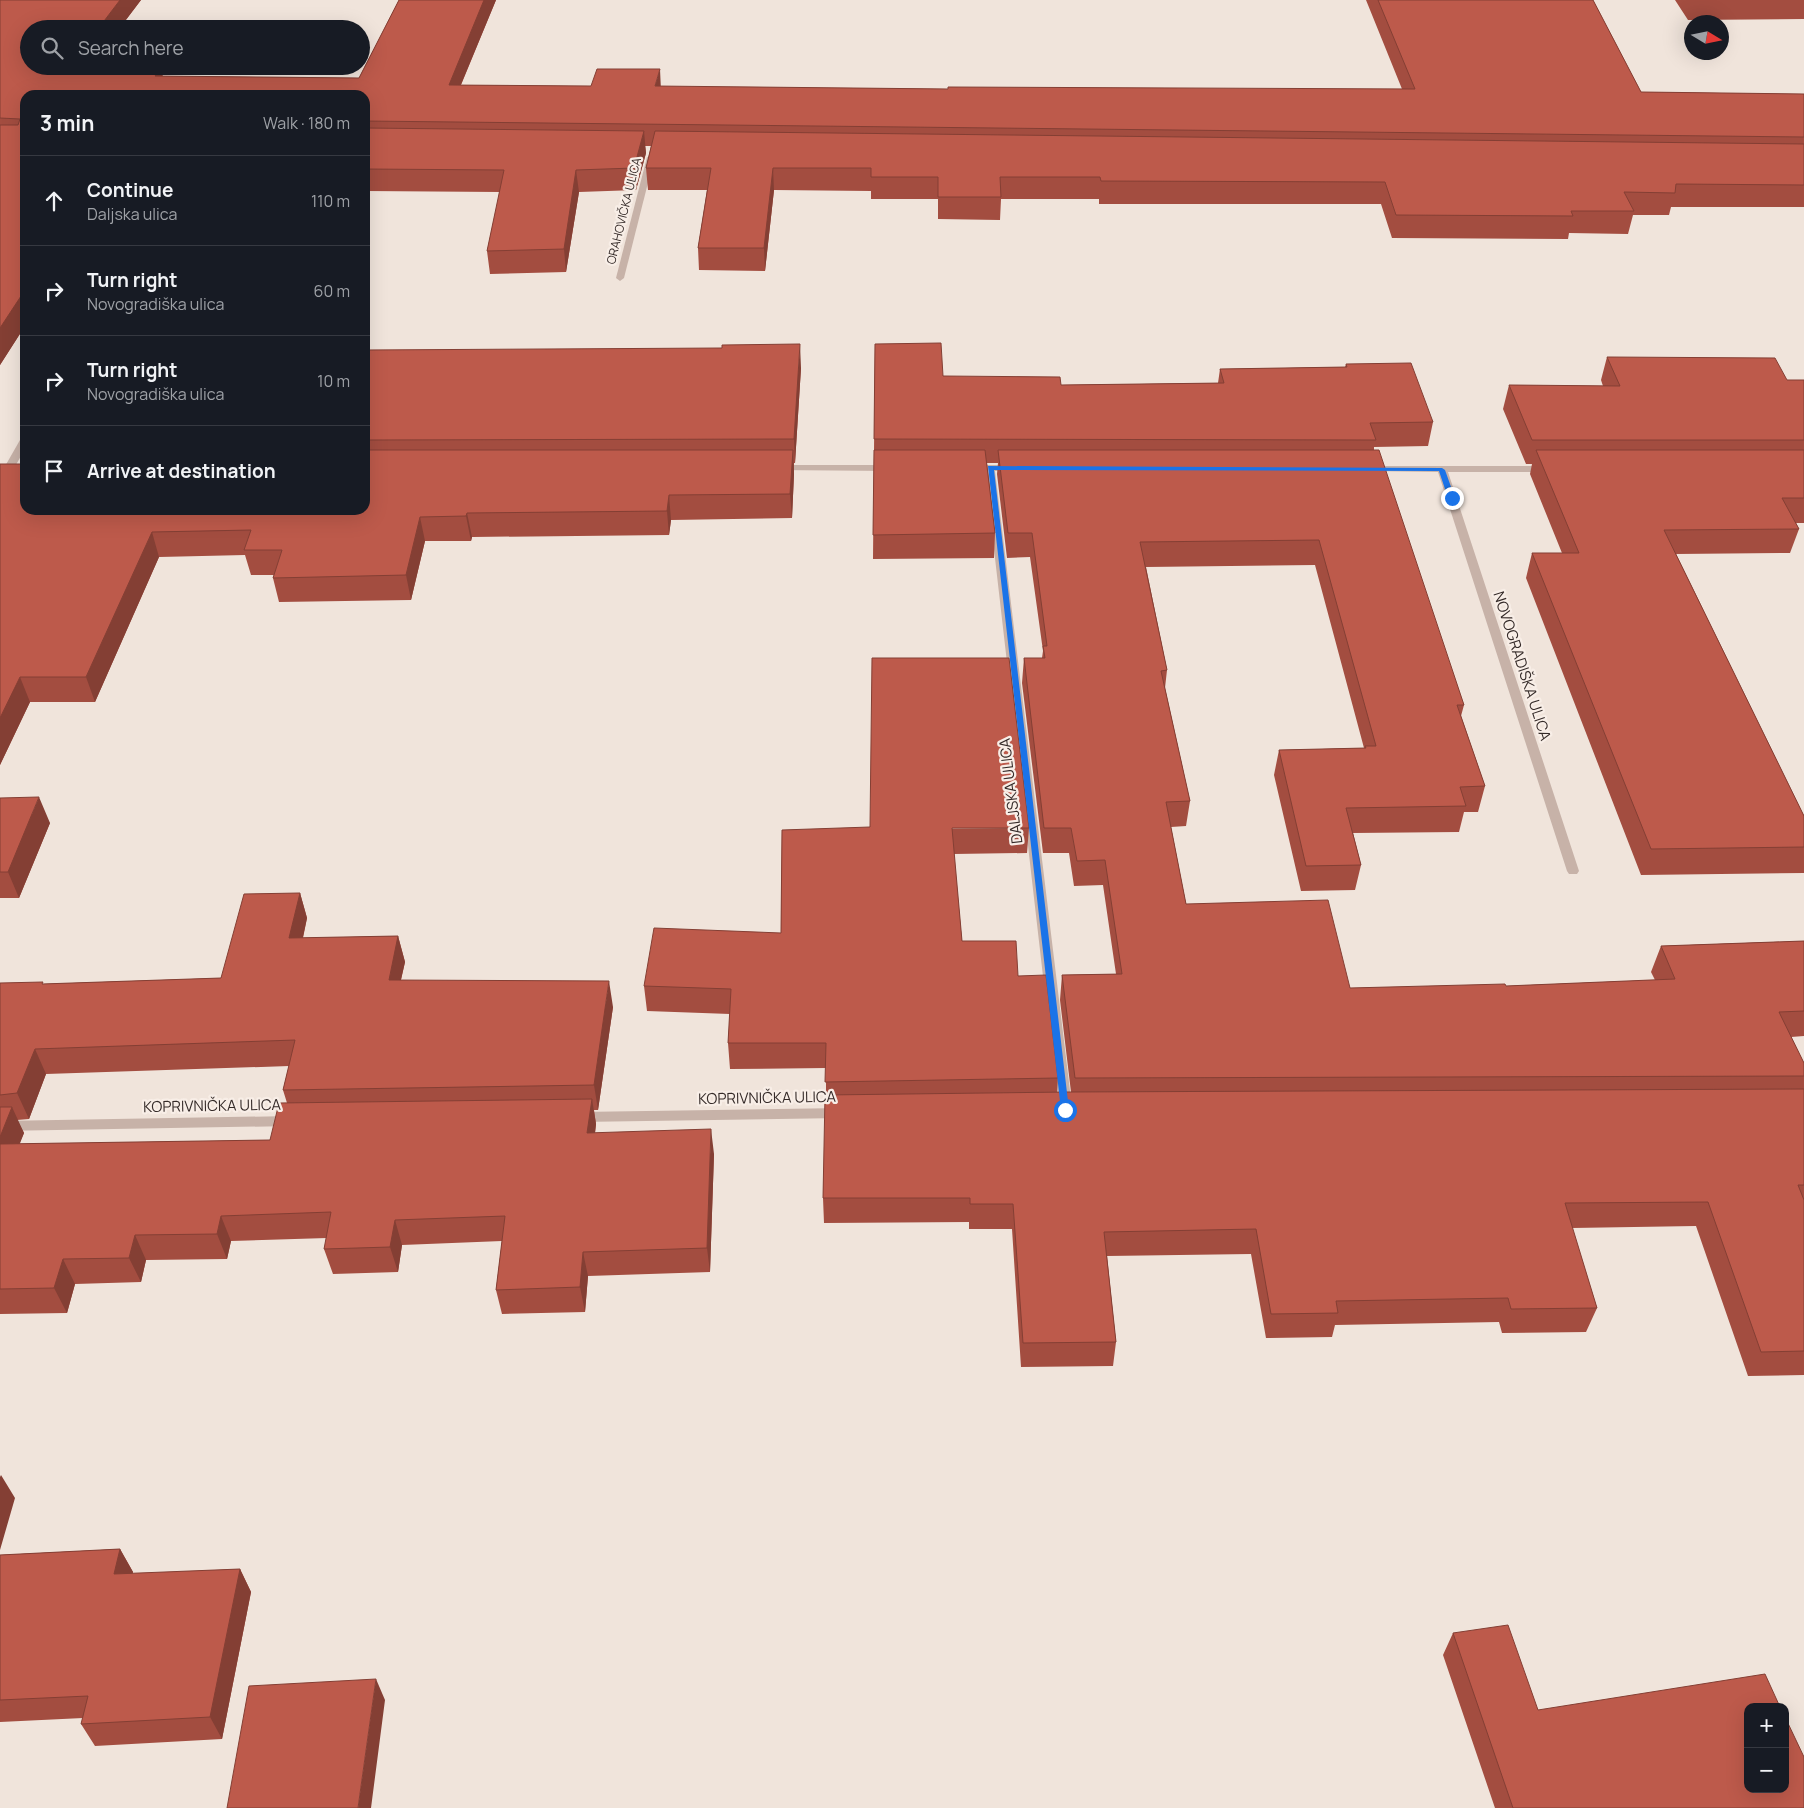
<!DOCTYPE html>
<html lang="en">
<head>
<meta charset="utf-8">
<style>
	:root { --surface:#171b24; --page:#242831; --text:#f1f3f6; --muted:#9ea1a6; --line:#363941 }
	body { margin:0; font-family:Manrope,sans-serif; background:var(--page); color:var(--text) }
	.controls { position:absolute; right:15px; bottom:15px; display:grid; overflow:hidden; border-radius:10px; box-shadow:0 5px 20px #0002 }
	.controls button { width:45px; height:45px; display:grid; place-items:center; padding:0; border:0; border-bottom:1px solid var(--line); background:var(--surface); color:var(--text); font:25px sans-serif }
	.compass { position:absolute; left:1684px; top:15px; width:45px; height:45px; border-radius:50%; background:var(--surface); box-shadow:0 5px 20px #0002; rotate:100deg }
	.stop { position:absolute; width:15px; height:15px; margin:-11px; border:4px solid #1a73e8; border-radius:50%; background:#fff }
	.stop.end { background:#1a73e8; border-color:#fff; box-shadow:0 1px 5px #0008 }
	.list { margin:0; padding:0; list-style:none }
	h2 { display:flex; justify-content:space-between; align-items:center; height:65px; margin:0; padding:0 20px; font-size:21px }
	h2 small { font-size:16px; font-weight:400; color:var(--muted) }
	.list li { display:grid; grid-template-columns:32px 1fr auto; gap:15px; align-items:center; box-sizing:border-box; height:90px; padding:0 20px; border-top:1px solid var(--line) }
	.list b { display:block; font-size:19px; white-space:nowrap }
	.list p { margin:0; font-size:16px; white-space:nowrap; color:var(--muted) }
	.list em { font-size:16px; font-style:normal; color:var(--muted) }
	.icon { flex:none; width:28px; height:28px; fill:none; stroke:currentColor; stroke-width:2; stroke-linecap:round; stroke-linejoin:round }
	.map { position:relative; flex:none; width:1804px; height:1808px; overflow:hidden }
	.search { position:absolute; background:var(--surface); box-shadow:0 5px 20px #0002; left:20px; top:20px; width:350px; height:55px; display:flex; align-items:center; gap:12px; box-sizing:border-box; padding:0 18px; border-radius:28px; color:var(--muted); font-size:19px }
	.panel { position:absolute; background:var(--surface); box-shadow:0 5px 20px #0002; left:20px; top:90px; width:350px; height:425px; border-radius:15px }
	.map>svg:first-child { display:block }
</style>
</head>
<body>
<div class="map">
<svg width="1804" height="1808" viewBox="0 0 1804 1808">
	<rect width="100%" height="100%" fill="#f0e4db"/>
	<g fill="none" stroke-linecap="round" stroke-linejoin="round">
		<!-- lane -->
		<path fill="#c7b2a8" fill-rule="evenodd" d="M647,157L654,159L624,278L620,281L616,278Z"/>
		<!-- street -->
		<path fill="#c7b2a8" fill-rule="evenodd" d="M25,437V449L5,484L0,487V475L20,440Z
			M777,465H890L895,468L890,471L774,470V466Z
			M970,465H1012L1017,468L1012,471H995L1072,1107L1070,1111L1065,1112L1060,1111L1058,1107L985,471L967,470V466Z
			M1370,466H1547L1552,469L1547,472H1448L1579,871L1577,874H1569L1567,871L1438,472L1367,471L1365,469Z
			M842,1108L847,1109L849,1113L847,1117L842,1118L579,1122L574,1121L572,1117L574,1113L579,1112Z
			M292,1116L297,1117L299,1121L297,1125L292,1126L0,1131V1121Z"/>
	</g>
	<!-- wall -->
	<path fill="#a34d40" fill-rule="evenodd" d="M0,0H141L119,29H29V66H92L91,67L163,76L359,78L399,0H496L461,85L948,89H1402L1366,0H1593L1641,92L1804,94V207H1671L1669,215H1633L1628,234L1569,233L1568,239L1392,238L1381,204H1099V199H1001L1000,220L938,219V199H871V191L774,190L765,271L699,270L698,248L707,190H648L646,168L651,146H645L646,153L636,190L579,192L566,272L490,274L487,251L500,192L365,191V95H25V326L0,365Z
		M1675,0H1804V19L1688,20Z
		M875,344L943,376L1061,385L1218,383L1220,369L1345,367L1346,364L1433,422L1428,446L1374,447V450L1464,705L1461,716L1485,786L1478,812H1464L1459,832L1353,833L1361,865L1355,890L1301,891L1274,775L1279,750L1364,748L1315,565L1146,567L1167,670L1165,688L1190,801L1186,826L1171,827L1186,904L1350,988L1506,986L1655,980L1651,972L1661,946L1804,941V1036L1791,1037L1804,1063V1375L1748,1376L1696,1226L1572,1228L1597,1308L1586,1332L1502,1333L1499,1322L1335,1325L1332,1337L1266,1338L1251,1254L1107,1256L1116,1342L1113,1366L1021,1367L1012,1229H969V1222L824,1223L823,1198L826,1095V1068L730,1069L728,1043L730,1014L647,1011L644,986L781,933L782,830L1029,828L1027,853L954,854L962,941L1018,976L1058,1078L1057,1092H1071L1060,1000L1062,975L1116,974L1103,885L1074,886L1069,853H1043L1022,683L1024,658H1042L1043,651L1030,557L1007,558L997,474L998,463H987L995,533L994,558L873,559Z
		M365,350L801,368L795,463H794V474L792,518L671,520L669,535L472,537L471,541H425L411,600L279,602L273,578L274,575H251L245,555L159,557L95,702H30L0,765V464L365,510Z
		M1607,357L1787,380H1804V523H1796L1799,529L1790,553L1676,554L1804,816V873L1641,875L1526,578L1532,553H1562L1530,474L1532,464H1526L1503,409L1509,385L1603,386L1601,380Z
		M0,798L50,823L19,898H0Z
		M300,893L307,918L303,938L398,936L405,962L401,980L613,1007L598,1110H594L596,1124L595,1133L714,1154L710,1272L588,1276L585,1312L502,1314L496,1290L502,1241L402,1245L398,1272L333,1274L324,1249L327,1238L231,1241L227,1259L146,1260L141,1282L75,1284L67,1313L0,1314V983L44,984L221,978ZM289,1066L283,1090L287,1103L270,1140L19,1144L24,1133L17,1120L29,1119L46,1074Z
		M120,1549L133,1572L132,1574L240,1569L251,1592L222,1739L95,1746L81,1724L83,1718L0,1722V1555Z
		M1453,1633L1538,1710L1804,1808H1495L1443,1655Z"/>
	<!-- shaded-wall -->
	<path fill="#843f34" d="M120,0H141L119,29H98Z
		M484,0H496L452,106L449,85Z
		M161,68L166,90L155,76Z
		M660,69L661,91L655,86Z
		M644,131L646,153L636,190L634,168Z
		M773,168L774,190L765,271L764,248Z
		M576,170L579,192L566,272L564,249Z
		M25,290V326L0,365V328Z
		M800,344L801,368L795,463L794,439Z
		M793,450L794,474L792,518L790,494Z
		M669,495L671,520L669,535L667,511Z
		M467,513L472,537L471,541L466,516Z
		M420,517L425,541L411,600L406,575Z
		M152,532L159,557L95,702L86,677Z
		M20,677L30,702L0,765V718Z
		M39,797L50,823L19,898L8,872Z
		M300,893L307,918L297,964L289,938Z
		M398,936L405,962L395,1005L389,980Z
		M609,981L613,1007L598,1110L594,1085Z
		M35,1049L46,1074L29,1119L17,1093Z
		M592,1099L596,1124L592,1158L587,1133Z
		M12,1107L24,1133L10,1169L0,1150V1137Z
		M711,1129L714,1154L710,1272L707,1248Z
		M221,1216L231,1241L227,1259L217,1234Z
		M395,1220L402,1245L398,1272L390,1247Z
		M135,1235L146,1260L141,1282L129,1258Z
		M583,1252L588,1276L585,1312L580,1287Z
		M63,1259L75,1284L67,1313L54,1288Z
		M1,1475L15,1498L0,1550V1477Z
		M120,1549L133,1572L127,1597L114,1574Z
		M240,1569L251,1592L222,1739L210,1717Z
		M376,1679L385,1700L371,1808H358Z"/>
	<!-- building -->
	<path fill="#bd5a4b" stroke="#843f34" d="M0,0H120L98,29H29V66H70L161,68L155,76L359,78L399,0H484L449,85L591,86L597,69H660L655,86L948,89V87L1415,89L1378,0H1593L1641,92L1804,94V137L365,121V95H25V290L0,328V125H18L20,119L0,118Z
		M365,128L644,131L634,168L576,170L564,249L487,251L504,170L365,169Z
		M655,131L1804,144V185L1676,184L1675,193L1624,192L1634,211H1571L1573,216L1396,215L1385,182L1101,181L1100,177H1000L1001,197H938V177H871V168H773L764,248H698L711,168H646Z
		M941,343L943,376L1060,377L1061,385L1224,383L1220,369L1347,367L1346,364L1411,363L1433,422L1370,423L1376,440L874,439L875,344Z
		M800,344L794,439L365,440V350L722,348V345Z
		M1607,357L1775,358L1787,380H1804V440H1532L1509,385L1620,386Z
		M365,450H793L790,494L669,495L667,511L467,513L466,516L420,517L406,575L273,578L282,550H244L251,530L152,532L86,677H20L0,718V464H25V510H365Z
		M874,450H985L995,533L873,535Z
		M998,450H1379L1464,705H1457L1485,786L1460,787L1466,806L1346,808L1361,865L1306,866L1279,750L1366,748L1365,746H1376L1319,540L1140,542L1167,670L1161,671L1190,801L1166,802L1186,904L1328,900L1350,988L1505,984L1506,986L1675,979L1661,946L1804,941V1011L1779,1012L1804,1063V1076L1075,1078L1062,975L1122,974L1105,860L1077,861L1071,828H1044L1024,658H1045L1043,646H1047L1032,533H1008Z
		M1536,450H1804V498H1782L1799,529L1664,530L1804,816V847L1651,849L1532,553H1579Z
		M872,658H1009L1029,828H952L962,941H1016L1018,976L1046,975L1058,1078L825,1082L826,1043H728L731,989L644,986L654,928L781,933L782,830L870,827Z
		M39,797L8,872H0V798Z
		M300,893L289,938L398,936L389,980L609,981L594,1085L283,1090L295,1040L35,1049L17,1093L0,1095V983L43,982L42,984L221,978L244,894Z
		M1804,1089V1185H1798L1804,1200V1351L1761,1352L1708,1202L1565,1203L1597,1308L1511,1309L1508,1298L1336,1301L1338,1313L1271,1314L1256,1229L1104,1232L1116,1342L1023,1343L1013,1204H970V1198H823L825,1095L1067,1092Z
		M592,1099L587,1133L711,1129L707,1248L583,1252L580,1287L496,1290L505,1216L395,1220L390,1247L324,1249L331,1212L221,1216L217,1234L135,1235L129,1258L63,1259L54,1288L0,1289V1144L270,1140L279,1103Z
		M0,1107H12L0,1137Z
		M120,1549L114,1574L240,1569L210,1717L81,1724L88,1696L0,1700V1555Z
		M1508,1625L1538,1710L1765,1674L1780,1707H1748V1789H1785V1717L1804,1757V1808H1513L1453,1633Z
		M376,1679L358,1808H227L249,1686Z"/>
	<!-- route -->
	<path fill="#1a73e8" d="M988,466L1442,468L1445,470L1455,498L1452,500L1448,498L1439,471L994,470L1069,1110L1065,1113L1061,1110Z"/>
	<g text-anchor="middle" stroke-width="4.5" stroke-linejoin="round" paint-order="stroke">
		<!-- far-street labels -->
		<g font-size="12" fill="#342a28" stroke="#f8eee7">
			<text transform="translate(624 211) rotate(-76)" y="4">ORAHOVIČKA ULICA</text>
		</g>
		<!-- street labels -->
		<g font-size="15" fill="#342a28" stroke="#f8eee7">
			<text transform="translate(1522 666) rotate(72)" y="5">NOVOGRADIŠKA ULICA</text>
			<text transform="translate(1011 791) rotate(-97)" y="5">DALJSKA ULICA</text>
			<text transform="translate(767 1098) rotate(-1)" y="5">KOPRIVNIČKA ULICA</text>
			<text transform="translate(212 1106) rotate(-1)" y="5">KOPRIVNIČKA ULICA</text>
		</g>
	</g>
</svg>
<div class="controls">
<button>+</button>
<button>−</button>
</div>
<svg class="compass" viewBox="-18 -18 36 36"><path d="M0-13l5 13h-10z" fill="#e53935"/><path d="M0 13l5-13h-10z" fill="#9ea1a6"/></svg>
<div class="stop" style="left:1065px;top:1110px"></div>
<div class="stop end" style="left:1452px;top:498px"></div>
<div class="search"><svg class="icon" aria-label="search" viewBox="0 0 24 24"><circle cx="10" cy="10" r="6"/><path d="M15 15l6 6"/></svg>Search here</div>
<section class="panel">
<h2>3 min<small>Walk · 180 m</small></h2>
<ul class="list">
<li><svg class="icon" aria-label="ahead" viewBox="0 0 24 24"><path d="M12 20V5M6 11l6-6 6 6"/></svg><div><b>Continue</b><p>Daljska ulica</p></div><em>110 m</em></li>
<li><svg class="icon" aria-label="right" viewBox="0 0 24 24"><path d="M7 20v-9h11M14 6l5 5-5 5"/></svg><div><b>Turn right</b><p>Novogradiška ulica</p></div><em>60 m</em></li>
<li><svg class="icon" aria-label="right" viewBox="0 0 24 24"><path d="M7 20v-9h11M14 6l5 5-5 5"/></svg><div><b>Turn right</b><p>Novogradiška ulica</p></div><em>10 m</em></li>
<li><svg class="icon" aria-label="arrive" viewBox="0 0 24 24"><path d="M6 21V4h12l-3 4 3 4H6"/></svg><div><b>Arrive at destination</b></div></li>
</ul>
</section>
</div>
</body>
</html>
